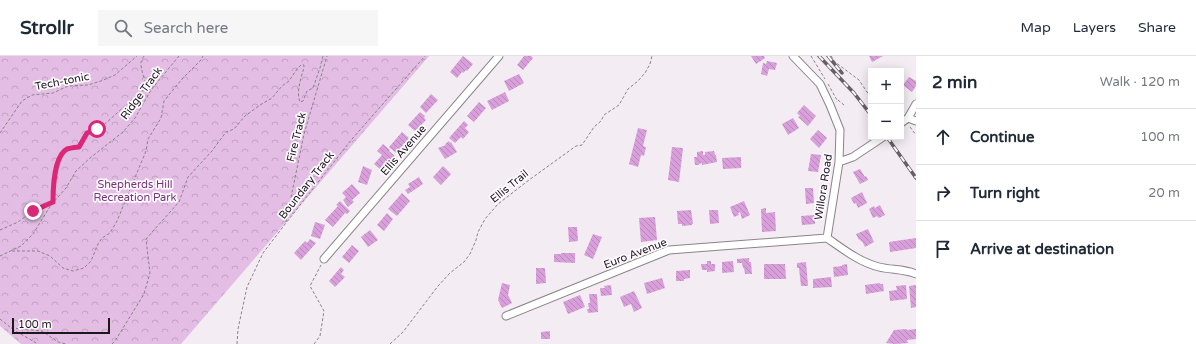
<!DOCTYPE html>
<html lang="en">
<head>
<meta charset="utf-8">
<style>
	:root { --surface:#fff; --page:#f6f6f7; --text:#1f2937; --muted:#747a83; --line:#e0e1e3 }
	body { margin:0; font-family:"Varela Round",sans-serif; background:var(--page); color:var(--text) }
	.controls { position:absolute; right:12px; top:12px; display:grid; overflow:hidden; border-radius:0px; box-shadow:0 2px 10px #0003 }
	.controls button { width:36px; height:36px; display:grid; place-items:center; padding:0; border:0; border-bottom:1px solid var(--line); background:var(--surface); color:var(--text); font:20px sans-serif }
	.scale { position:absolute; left:12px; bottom:10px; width:98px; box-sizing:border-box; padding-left:4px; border:2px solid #1b191b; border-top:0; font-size:11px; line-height:14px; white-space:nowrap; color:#1b191b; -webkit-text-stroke:3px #fffaff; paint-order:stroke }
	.stop { position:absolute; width:12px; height:12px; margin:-9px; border:3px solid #db2777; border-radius:50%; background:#fff }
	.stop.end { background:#db2777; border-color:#fff; box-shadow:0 1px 4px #0008 }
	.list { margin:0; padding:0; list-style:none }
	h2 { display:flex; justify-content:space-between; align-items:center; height:52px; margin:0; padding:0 16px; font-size:17px }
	h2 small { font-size:13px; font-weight:400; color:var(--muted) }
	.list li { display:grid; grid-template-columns:26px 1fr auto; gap:12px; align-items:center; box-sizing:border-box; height:56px; padding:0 16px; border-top:1px solid var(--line) }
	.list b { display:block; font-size:15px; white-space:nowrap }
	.list em { font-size:13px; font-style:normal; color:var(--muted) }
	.icon { flex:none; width:22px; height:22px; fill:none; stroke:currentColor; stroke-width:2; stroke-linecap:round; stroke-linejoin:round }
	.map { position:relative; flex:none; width:916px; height:288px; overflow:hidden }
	header { display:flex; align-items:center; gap:24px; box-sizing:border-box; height:56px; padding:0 20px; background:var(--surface); border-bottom:1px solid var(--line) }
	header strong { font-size:19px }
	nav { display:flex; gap:22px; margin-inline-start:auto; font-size:14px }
	.search { width:280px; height:36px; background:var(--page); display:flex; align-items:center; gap:10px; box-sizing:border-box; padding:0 14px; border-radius:0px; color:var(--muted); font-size:15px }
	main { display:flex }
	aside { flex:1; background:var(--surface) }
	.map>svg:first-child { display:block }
</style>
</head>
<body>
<header>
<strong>Strollr</strong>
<div class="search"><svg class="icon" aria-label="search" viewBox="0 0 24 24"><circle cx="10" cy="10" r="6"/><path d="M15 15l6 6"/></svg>Search here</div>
<nav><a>Map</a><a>Layers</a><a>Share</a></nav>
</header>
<main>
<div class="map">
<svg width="916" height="288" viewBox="0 0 916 288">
	<defs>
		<pattern id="park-crowns" width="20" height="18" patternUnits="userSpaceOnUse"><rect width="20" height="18" fill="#e3bde4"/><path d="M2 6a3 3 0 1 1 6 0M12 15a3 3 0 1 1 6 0" fill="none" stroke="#c2a2c3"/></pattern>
		<pattern id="building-back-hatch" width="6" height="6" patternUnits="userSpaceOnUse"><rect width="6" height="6" fill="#d89fda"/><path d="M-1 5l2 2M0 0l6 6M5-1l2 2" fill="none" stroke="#b988ba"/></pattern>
	</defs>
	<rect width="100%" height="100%" fill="#f3ecf3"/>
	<!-- park -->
	<path fill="url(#park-crowns)" d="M0,0H429L181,288H21L0,270Z"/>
	<!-- building -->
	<path fill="url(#building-back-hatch)" d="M463,0L473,8L467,15L466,14L463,17L462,16L457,22L450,16Z
		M524,0H531L533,2L523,14L517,9Z
		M751,0H764L765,2L756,8Z
		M869,0H883L872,6Z
		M767,5L777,7L775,14L769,13L767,20L761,18L763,7L766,8Z
		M519,18L524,27L509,35L504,25Z
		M909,21L916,25V30L912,36L903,29Z
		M505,36L509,45L492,54L487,45Z
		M431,38L438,44L426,57L420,51Z
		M479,46L486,52L474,66L467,60Z
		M804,49L816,60L808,70L798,61L800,60L797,57Z
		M420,56L425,60L424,62L426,64L415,75L408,69Z
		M793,62L799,72L788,79L782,68Z
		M464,65L468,69L465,72L469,76L463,83L461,81L455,87L449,82Z
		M638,72L647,74L643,90L646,91L644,100L641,99L638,111L629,108Z
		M818,74L827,82L819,92L810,83Z
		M402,76L409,82L396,97L389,91Z
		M449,85L450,87L451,86L457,96L445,103L438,92L446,89L445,88Z
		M383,88L390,94L389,95L395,100L382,115L374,108L382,99L377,95Z
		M672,91L683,92L679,126L668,124Z
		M703,95V99H705V96L714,95L715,99H716L717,106L702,109V107L699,108V109H695L694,101H697V96Z
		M811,98L821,99L818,116L808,115Z
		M741,101V112L723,113L722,102Z
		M363,110L372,114L367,129L358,126Z
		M443,110L451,118L441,129L433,121Z
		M860,113L865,121L866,120L868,124L860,128L853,116Z
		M419,121L423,128L408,138L405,134L410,131L408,128Z
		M352,128L360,137L352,144L354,146L348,151L343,144L346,141L342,137Z
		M805,132H813L814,147L806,148Z
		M862,136L867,147L858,152L856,147L854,148L851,142Z
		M402,137L410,145L397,160L388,153Z
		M340,145L350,155L347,158L345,157L333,171L325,164L338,150L336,149Z
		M744,145L750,159L742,163L740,156L738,157L739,159L734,161L730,151Z
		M880,149L885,159L879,162L877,160L873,162L869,153L874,150L875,152Z
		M766,152V157L775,156L776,175L762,176L761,153Z
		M691,154L693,168H692V169L682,170V168H678L677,155Z
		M709,154H718L719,167L710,168Z
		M387,157L393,163L384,175L377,169Z
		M815,159V168L802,169L801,160Z
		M655,161L657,184L641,186L639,162Z
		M315,166L325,169L320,183L311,180Z
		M568,171H577L578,185L569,186Z
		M868,173L874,186L865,191L862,185L861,186L860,183L859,184L856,178Z
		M370,174L378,184L368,191L361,181Z
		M593,178L602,181L593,203L584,199Z
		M916,182V192L890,196L889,186Z
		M310,183L316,187L301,204L294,197L305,185L307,187Z
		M352,189L359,195L349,207L342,201Z
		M561,197H575V207L554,206V198H561Z
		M749,202V206H751L752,218H745L744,212H743L742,207H737V203Z
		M707,205H711V208H715V215L707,216V214H702L701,208H707Z
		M733,205L734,216L722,217V206Z
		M806,206L808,230H801L799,212H797V207Z
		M764,208H785L786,223H764Z
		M847,208L848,219L834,221L833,211L842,210V209Z
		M341,211L344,214L341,218L345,221L335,231L329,225Z
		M536,212H545L546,227L536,228Z
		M690,214V222L684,223V225H676V215Z
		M831,221L832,231L813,232V223Z
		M662,222L665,232L647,238L644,227Z
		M502,227L510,229L508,239L512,247L502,252L498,244Z
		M880,227V228H883L884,235L866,238L865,229Z
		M611,229L612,239L601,240L600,232H605L604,230Z
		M906,229L907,243L890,245L889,235L897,234L896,230Z
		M916,229V251L911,252L909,230Z
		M634,235L642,252L634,256L631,248L624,251L620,241Z
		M589,238H597L598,256L588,257L587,253H589L588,247H590Z
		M580,239L585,251L568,258L563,246Z
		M907,273V274L916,273V283L907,284L908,287L895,288L886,287L894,274Z
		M550,275V283H541V276Z"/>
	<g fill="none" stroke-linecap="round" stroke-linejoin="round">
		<!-- minor casing -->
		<g stroke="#8b848b" stroke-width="9">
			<path id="minor" d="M793,0L820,28L830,49L840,74L839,106L827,182C843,193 859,206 879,211C891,214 905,213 916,218
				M908,62L916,48
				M901,67L908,62L916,65
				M839,106L853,101L883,81
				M324,203L499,0
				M506,260L669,194L827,182"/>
		</g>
		<!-- path -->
		<path stroke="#898489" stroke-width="1" stroke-dasharray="3 2" stroke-linecap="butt" d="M144,0C144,0 141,6 141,6C140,12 146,29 150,34
			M811,0L825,23
			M831,0L835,6L859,24L871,42
			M828,28L837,44V46
			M838,44L844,49
			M910,71L916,79
			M0,77L22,45L32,39L53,37L68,30L88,29L101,25L115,19L137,0
			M286,166L304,78L327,0
			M0,174L18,166L33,155L53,147C53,134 54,100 67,93C71,92 75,91 79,91L87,77L97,73L106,67L138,38L148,31
			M12,195H38L50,200L63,212L73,215L84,212L91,205L98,188L102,182L110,177L117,165L146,95L148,83L161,62L164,45L182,23L201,4L203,0
			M0,200L21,190L33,178L51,149L66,132L76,115L90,102L123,76L135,62L151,34L179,0
			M0,263L10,271
			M11,272L42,275L58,286L66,288
			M12,273L38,288
			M112,288L115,285L144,238L150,217L146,183L179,146L188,121L212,95L226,76L234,73L245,60L260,49L272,42L282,30L289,25L297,13L301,9H304C304,14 302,17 301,22C299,30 297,38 300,46L303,45L307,35L313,32L320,12L323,0
			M237,288L238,273L247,231L263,197L286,167L352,83L425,0
			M314,288L320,280L324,255L310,230L321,209
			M390,288L403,276L438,230L450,217L464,206L470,198L476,184L478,176L485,163L498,148L529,124L576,90L582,89L594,71L601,65L604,59L619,49L628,33L638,25L645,17L650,8L652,0"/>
		<!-- minor -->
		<use href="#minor" stroke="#fff" stroke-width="7"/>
		<!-- rail casing -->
		<g stroke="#646064" stroke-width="3.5">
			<path id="rail" d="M819,0L854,37L871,59
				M828,0L842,17
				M887,81L916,122"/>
		</g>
		<!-- rail -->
		<use href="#rail" stroke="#fffaff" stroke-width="2" stroke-dasharray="6" stroke-linecap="butt"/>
	</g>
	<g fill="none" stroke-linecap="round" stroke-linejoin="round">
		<!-- route -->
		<path stroke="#db2777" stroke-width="5" d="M33,155L53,146C53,134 54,100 67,93C71,92 75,91 79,91L87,77L97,73"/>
	</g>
	<g text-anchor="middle" stroke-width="3.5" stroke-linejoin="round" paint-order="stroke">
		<!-- street labels -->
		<g font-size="11" fill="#1b191b" stroke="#fffaff">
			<text transform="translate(62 25) rotate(-11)" y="4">Tech-tonic</text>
			<text transform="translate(141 37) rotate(-54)" y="4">Ridge Track</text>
			<text transform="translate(296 81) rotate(-76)" y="4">Fire Track</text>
			<text transform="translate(403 94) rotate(-49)" y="4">Ellis Avenue</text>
			<text transform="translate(306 129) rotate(-52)" y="4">Boundary Track</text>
			<text transform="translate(509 130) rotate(-39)" y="4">Ellis Trail</text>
			<text transform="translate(823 131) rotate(-81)" y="4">Willora Road</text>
			<text transform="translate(635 197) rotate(-21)" y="4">Euro Avenue</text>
		</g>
		<!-- park labels -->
		<g font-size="11" fill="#76337b" stroke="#fffaff">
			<text x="135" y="132">Shepherds Hill<tspan x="135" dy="13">Recreation Park</tspan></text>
		</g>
	</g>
</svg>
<div class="controls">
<button>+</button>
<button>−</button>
</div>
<div class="scale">100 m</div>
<div class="stop" style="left:97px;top:73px"></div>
<div class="stop end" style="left:33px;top:155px"></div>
</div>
<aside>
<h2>2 min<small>Walk · 120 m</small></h2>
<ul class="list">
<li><svg class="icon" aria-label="ahead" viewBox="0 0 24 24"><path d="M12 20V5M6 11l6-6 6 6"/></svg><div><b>Continue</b></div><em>100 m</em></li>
<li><svg class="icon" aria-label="right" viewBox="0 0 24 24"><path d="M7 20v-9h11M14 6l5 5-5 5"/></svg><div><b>Turn right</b></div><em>20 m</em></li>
<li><svg class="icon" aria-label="arrive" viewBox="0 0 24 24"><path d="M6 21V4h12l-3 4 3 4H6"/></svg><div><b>Arrive at destination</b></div></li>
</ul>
</aside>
</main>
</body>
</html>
